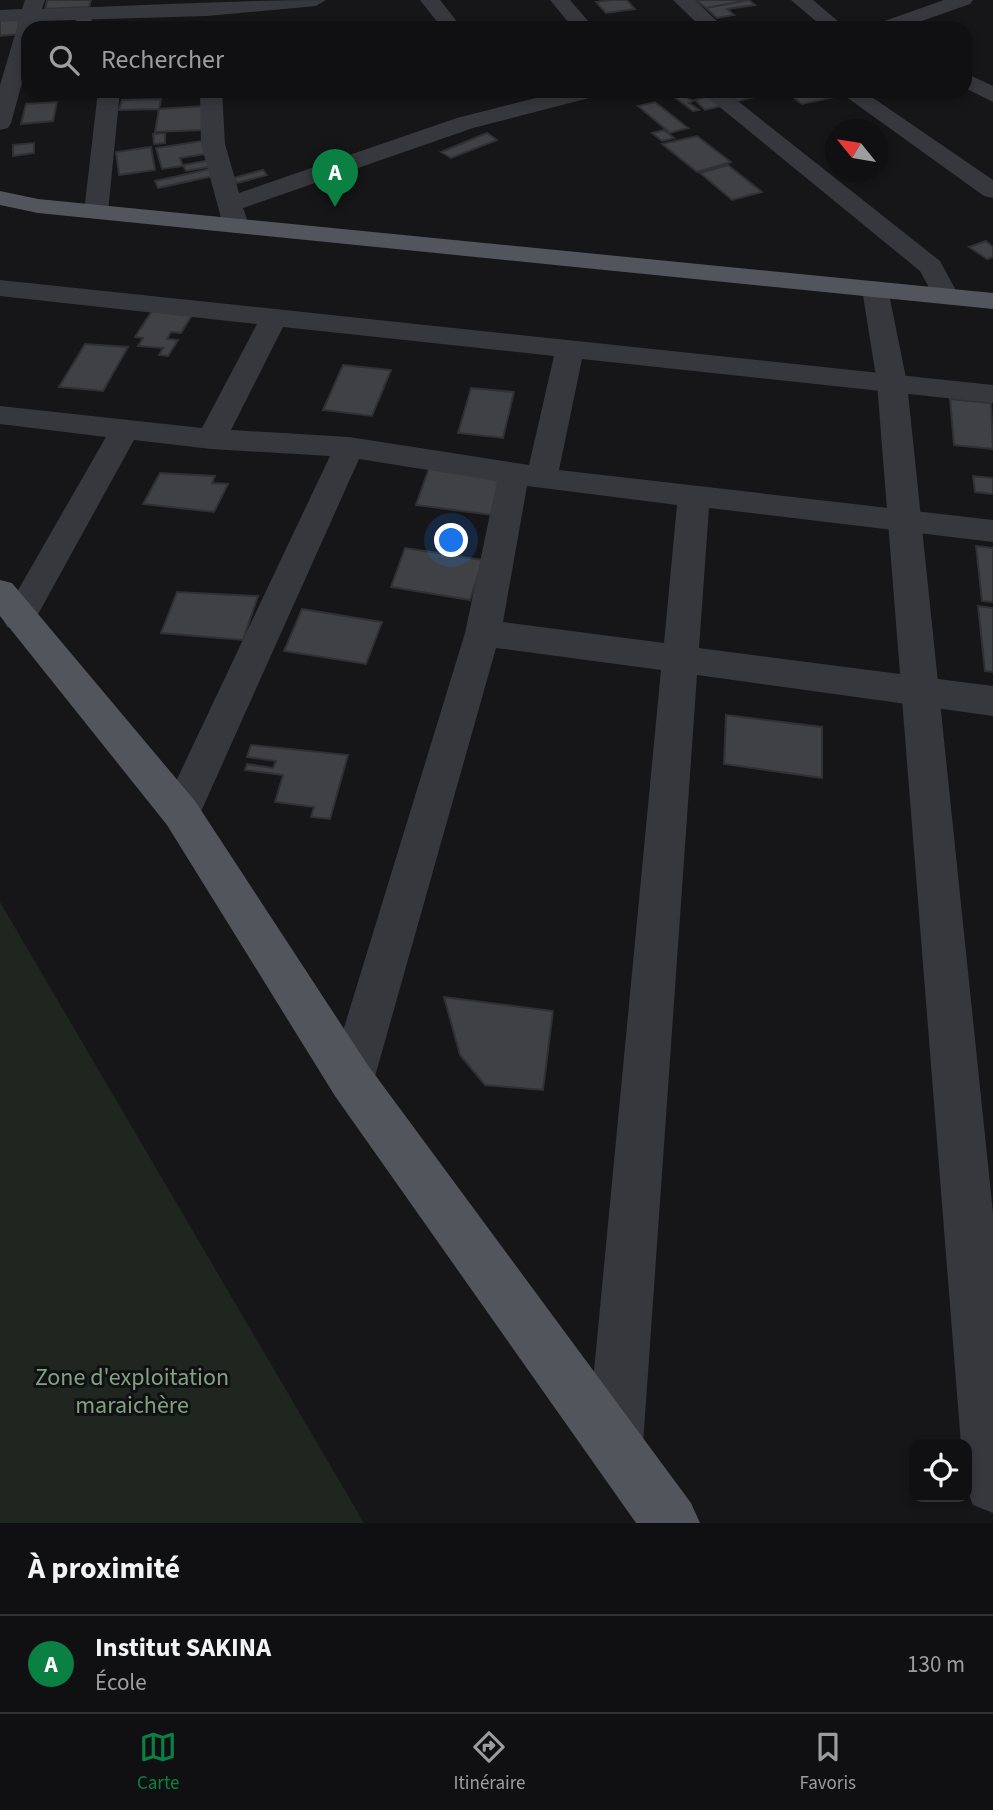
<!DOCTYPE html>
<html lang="fr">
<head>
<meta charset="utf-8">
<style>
	:root { --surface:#101012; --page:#19191b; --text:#f1f3f6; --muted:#9c9d9f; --line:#303032; --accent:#0b8043 }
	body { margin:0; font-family:"Source Sans 3",sans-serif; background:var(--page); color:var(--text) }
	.controls { position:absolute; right:21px; bottom:21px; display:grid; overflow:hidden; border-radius:14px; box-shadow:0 4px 10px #0003 }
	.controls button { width:63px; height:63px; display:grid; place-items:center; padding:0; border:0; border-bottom:2px solid var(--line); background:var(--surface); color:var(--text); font:35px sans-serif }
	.compass { position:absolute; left:825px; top:119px; width:63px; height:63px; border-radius:50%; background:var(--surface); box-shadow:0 4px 10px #0003; rotate:300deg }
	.you { position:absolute; left:452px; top:541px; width:24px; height:24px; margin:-18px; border:5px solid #fff; border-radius:50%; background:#1a73e8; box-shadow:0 0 0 10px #1a73e833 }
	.badge { display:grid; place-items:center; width:46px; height:46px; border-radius:50%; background:var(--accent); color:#fff; font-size:23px; font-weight:700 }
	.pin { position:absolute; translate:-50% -58px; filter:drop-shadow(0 2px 4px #0008) }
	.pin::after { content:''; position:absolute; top:37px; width:24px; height:21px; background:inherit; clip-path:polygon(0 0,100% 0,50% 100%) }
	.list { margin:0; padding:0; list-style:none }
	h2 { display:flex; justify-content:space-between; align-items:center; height:91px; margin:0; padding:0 28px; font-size:30px }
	h2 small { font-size:23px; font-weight:400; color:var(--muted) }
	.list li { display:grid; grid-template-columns:46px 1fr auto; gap:21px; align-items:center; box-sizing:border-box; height:98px; padding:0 28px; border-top:2px solid var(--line) }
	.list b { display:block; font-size:26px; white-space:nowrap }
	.list p { margin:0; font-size:23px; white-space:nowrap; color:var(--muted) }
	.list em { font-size:23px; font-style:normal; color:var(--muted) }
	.icon { flex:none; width:38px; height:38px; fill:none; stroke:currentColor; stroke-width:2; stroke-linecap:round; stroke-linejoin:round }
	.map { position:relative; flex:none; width:993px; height:1523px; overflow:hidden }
	.search { position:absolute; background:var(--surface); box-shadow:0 4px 10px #0003; left:21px; right:21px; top:21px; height:77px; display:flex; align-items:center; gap:18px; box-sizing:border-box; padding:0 24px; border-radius:21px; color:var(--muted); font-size:26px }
	.sheet { height:189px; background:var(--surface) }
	nav { display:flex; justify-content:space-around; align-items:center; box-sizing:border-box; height:98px; border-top:2px solid var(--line); background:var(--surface); font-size:19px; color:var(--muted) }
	nav a { display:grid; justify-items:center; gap:4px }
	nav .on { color:var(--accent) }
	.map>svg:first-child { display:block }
</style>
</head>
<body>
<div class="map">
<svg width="993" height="1523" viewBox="0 0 993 1523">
	<rect width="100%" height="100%" fill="#161618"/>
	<!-- green -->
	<path fill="#1e261f" d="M0,902L364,1523H0Z"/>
	<!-- building -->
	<path fill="#404145" stroke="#303034" stroke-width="2" d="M47,0H91L89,7L45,9Z
		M611,0H627L635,9L606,13L596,2Z
		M702,0H749L706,8L697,1Z
		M749,0L755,5L727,9L734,15L717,18L706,8Z
		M91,16V28H76V18Z
		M19,18L18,34L0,36V20Z
		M696,91L705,93L688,98L693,101L689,103L699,110L693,111L674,97Z
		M726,91H779L738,101Z
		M785,91H839L844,95L802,104Z
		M708,96L721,106L705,110L695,100Z
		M161,99L159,109L119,110L122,100Z
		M57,102L53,121L21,124L26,104Z
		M655,102L688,128L670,133L638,106Z
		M204,106L202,130L155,132L159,109Z
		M664,130L674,138L662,141L652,133Z
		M165,133V143L154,144L153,134Z
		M487,133L497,140L451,158L441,152Z
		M697,136L731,162L697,172L662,144Z
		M208,140L213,153L180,158L183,166L162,169L156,148Z
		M34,143V153L13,156V145Z
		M151,147L155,170L119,175L116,152Z
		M211,160L214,166L186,171L183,165Z
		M728,165L762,192L732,200L700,173Z
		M215,168L218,175L158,188L155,181Z
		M263,170L267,175L237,183L233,178Z
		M986,241L993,247V257L987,259L969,247Z
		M152,311L192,315L181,333L171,332L167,339L178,340L168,356L159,355L163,348L138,346L143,338L135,337Z
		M85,344L128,347L103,391L59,387Z
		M343,365L391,370L372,416L323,410Z
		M471,388L514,392L503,438L458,433Z
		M950,399L991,403L993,449L954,445Z
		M429,468L509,478L499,516L416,505Z
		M160,473L215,476L212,483L228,484L214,512L143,504Z
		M973,476L993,478V494L975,492Z
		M976,546L993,548V602L982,601Z
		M405,548L483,560L470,600L391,587Z
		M177,592L258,596L243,640L161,633Z
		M978,606L993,608V672L985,671Z
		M302,609L382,622L366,664L284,651Z
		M726,715L822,727V778L724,764Z
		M251,745L348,755L330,819L311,817L314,807L275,802L283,775L245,770L247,764L273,768L276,761L247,757Z
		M444,997L553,1011L543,1090L485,1085L460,1055Z"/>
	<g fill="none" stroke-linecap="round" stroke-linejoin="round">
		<!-- minor -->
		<path fill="#37383d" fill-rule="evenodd" d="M25,0H45L42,9C137,6 231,0 326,0L316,6L207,16L39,21L37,28H28V61L11,123L8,128L0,130V85L19,21L0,22V10L22,9Z
			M420,0H440L462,28H442Z
			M550,0H570L594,28H573Z
			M673,0H695L724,28H702Z
			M791,0H813L846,28H824Z
			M944,0H973L970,4L902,28H873L876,24Z
			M965,73L993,86V102L965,88Z
			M98,91H120L108,212L105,217L96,219L87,217L84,212Z
			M200,91H222L225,144L239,193L457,118L563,91H600L597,96L473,128L243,208L249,225L245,230L236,233L227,230L223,225L201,144Z
			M700,91H725L940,261L959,296L955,302L946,304L937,302L920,271Z
			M838,91H863L993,180V198L984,196Z
			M0,280L993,385V403L582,359L559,470L993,520V542L709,508L699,648L993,686V716L697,675L643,1444L635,1464L615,1472L595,1464L587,1444L661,670L496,648L374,1080L367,1096L351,1103L335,1096L328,1080L465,633L497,481L359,459L195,825L181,830L167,825L161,813L330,456L211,449L134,440L31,627L19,631L7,627L2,618L106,437L0,424V406L202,428L257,324L0,296ZM283,327L554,356L529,465L349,437L231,430ZM527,486L677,505L664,643L503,622Z"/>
		<!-- tertiary -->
		<path fill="#37383d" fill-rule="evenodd" d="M875,281L884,283L888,289L907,383L993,1213V1513L973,1505L967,1490V1444H961L877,383L862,289L866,283Z"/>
		<!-- primary -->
		<path fill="#53555c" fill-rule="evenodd" d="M0,191L38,199L993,293V309L38,213L0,205Z
			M0,580L12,583L195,801L367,1064L691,1503L700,1523H636L335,1096L167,825L0,616Z"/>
	</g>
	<g text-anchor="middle" stroke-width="6" stroke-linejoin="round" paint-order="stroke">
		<!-- near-park labels -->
		<g font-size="24" fill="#7fa381" stroke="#111113">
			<text x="132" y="1385">Zone d'exploitation<tspan x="132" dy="28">maraichère</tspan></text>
		</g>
	</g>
</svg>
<div class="controls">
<button><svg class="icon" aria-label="locate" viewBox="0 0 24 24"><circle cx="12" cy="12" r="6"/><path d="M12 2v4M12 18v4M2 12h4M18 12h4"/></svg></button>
</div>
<svg class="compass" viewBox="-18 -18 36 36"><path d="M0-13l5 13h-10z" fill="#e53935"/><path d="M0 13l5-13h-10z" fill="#9c9d9f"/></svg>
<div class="you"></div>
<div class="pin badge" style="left:335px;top:207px">A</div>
<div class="search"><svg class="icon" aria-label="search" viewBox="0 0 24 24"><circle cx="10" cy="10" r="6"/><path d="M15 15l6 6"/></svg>Rechercher</div>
</div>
<section class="sheet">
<h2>À proximité<small></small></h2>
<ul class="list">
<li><span class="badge">A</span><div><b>Institut SAKINA</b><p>École</p></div><em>130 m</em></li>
</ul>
</section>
<nav>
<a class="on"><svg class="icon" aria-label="map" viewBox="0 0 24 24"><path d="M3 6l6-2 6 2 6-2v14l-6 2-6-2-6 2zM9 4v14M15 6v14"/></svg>Carte</a>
<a><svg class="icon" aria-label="directions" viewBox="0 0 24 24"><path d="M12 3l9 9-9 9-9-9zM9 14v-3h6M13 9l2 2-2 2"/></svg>Itinéraire</a>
<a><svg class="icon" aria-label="saved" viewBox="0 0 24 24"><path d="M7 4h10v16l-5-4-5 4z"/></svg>Favoris</a>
</nav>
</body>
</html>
